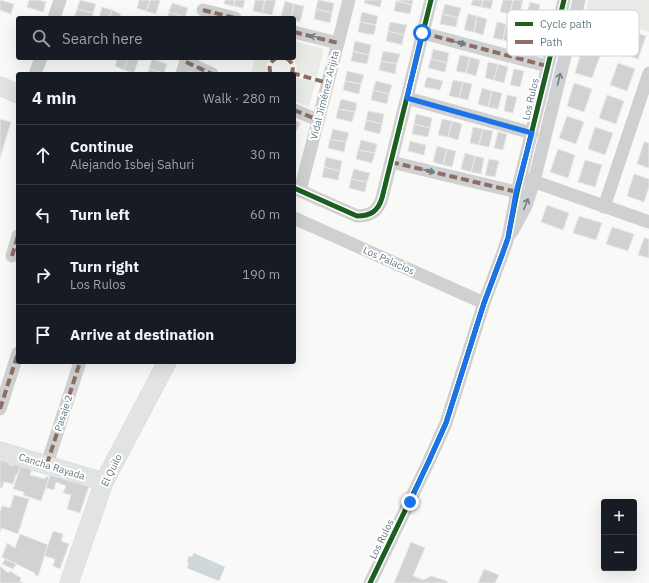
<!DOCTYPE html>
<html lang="en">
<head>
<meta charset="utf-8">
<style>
	:root { --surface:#171b24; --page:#242831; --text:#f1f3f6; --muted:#9ea1a6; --line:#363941 }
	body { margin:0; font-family:"IBM Plex Sans",sans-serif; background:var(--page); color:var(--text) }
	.controls { position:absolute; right:12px; bottom:12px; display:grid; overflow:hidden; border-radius:4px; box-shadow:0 4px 16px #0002 }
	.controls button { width:36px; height:36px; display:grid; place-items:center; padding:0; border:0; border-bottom:1px solid var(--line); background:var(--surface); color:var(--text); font:20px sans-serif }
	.stop { position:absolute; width:12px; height:12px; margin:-9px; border:3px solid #1a73e8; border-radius:50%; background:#fff }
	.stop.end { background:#1a73e8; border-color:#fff; box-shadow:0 1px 4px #0008 }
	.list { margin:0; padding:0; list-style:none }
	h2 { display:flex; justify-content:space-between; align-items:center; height:52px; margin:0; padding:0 16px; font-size:17px }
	h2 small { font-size:13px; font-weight:400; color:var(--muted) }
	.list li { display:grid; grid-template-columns:26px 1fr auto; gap:12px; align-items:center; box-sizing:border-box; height:60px; padding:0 16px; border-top:1px solid var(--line) }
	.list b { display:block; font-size:15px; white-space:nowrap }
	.list p { margin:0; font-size:13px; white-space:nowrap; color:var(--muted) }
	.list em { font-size:13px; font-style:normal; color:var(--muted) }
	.icon { flex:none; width:22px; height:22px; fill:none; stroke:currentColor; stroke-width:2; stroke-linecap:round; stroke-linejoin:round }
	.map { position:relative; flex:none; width:649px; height:583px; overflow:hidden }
	.search { position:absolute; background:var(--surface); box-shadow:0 4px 16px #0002; left:16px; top:16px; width:280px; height:44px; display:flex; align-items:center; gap:10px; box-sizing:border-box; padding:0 14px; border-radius:4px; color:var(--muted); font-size:15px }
	.panel { position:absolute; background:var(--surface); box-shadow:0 4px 16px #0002; left:16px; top:72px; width:280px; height:292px; border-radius:4px }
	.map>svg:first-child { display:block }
</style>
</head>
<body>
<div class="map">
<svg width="649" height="583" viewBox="0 0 649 583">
	<rect width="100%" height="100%" fill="#f9f9f8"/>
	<!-- green -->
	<path fill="#e9ece6" d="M588,0H649V32L586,12Z
		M294,41L324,49L317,77L296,72L297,65L293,58H294Z
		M255,58H270L266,65L267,74H251Z
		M294,77L316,82L309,107L294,101Z"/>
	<!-- water -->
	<path fill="#ced7d9" d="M194,553L225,567L219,581L187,568L189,563L187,562L189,556L192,557Z"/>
	<!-- building -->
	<path fill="#d0d2d3" stroke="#e8e8e8" d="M0,0L14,4L11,14L0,10Z
		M29,0H39L46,2L43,12L27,7Z
		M80,0L96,4L93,13L77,9Z
		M139,0H150L146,11L137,8Z
		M150,0H160L156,14L146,11Z
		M225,0H235L234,6L224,4Z
		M235,0H245L243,8L234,6Z
		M255,0H265L262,13L253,11Z
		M265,0H276L272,15L262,13Z
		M318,0L334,3L332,13L316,9Z
		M365,0H382L380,7L364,3Z
		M396,0H413L412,5Z
		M473,0H483L481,7L471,5Z
		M483,0H493L491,9L481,7Z
		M503,0H513L510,14L500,12Z
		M513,0H523L519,16L510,14Z
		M285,1L294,4L291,18L281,17Z
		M396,1L412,5L410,14L394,11Z
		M530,2L540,5L536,21L526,19Z
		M172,3L188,8L185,17L169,12Z
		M294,4L304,6L300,22L294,20V18H291Z
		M445,4L461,8L458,18L442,14Z
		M102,7L112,10L109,18H99Z
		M77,9L93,13L92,18H74Z
		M316,9L332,13L330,23L314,19Z
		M112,10L121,14L120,18H109Z
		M169,12L185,17V18H167Z
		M362,12L378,16L376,25L360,22Z
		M442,14L458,18L456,27L440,24Z
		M468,14L477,16L474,32L464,30Z
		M477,16L487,19L483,35L474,32Z
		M360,22L376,25L374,35L358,32Z
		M390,22L407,25L404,35L388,31Z
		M497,22L506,24L503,40L493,38Z
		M506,24L516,27L512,43L503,40Z
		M629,30L646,36L638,59L621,53Z
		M388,31L404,35L402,45L386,41Z
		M355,41L371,45L369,55L353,51Z
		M433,49L449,53L447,63L431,59Z
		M582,50L600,56L592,78L575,73Z
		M353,51L369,55L367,64L351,61Z
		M383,51L400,54L397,64L381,61Z
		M460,55L470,57L466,73L456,71Z
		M470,57L480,60L476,76L466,73Z
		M118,58H128L124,70L115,66Z
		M128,58H139L134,73L124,70Z
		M152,59L167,64L164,73L149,69Z
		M431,59L447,63L445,72L428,68Z
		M381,61L397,64L395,74L379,70Z
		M488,62L498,64L494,80L485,78Z
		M618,63L635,69L627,91L610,85Z
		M498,64L508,67L504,83L494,80Z
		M149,69L164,73V74H147Z
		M514,69L524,71L520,87L510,85Z
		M347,71L364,75L361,84L345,81Z
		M427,77L443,81L440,90L424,87Z
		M453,80L463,82L459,98L449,96Z
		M345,81L361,84L359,94L343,90Z
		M376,81L392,85L389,94L373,90Z
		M463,82L472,84L468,100L459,98Z
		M574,83L592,89L584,112L567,106Z
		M482,88L492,91L488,107L478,104Z
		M373,90L389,94L387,104L371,100Z
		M492,91L502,93L498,109L488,107Z
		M507,95L517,97L513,113L504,111Z
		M607,95L624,101L616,124L599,118Z
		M341,99L357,103L355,112L338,109Z
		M338,109L355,112L352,122L336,118Z
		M368,111L384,114L382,124L366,120Z
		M416,114L432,118L430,128L414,124Z
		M567,116L584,122L576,144L559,138Z
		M0,119L11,122L0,158Z
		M442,119L452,121L448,137L438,135Z
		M294,120L300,123L294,136Z
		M366,120L382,124L380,134L364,130Z
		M452,121L462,124L458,140L448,137Z
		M414,124L430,128L428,137L412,134Z
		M473,127L483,129L479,145L470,143Z
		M595,127L613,133L605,155L588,149Z
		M333,129L349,133L346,142L330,139Z
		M483,129L493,131L489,147L479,145Z
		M498,132L507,134L503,150L494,148Z
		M330,139L346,142L344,152L328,148Z
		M361,140L377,144L375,153L358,150Z
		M410,141L426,145L424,155L408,151Z
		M644,142L649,143V168L637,164Z
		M437,146L447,149L443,165L433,162Z
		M447,149L456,151L452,167L443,165Z
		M558,149L575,155L568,178L550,172Z
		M358,150L375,153L372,163L356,159Z
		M465,153L475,156L471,172L461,169Z
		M475,156L484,158L481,174L471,172Z
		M326,157L342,161L340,171L324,167Z
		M489,159L499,161L495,177L485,175Z
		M585,160L602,165L595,187L578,182Z
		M324,167L340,171L338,180L322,177Z
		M354,169L370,173L367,182L351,179Z
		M634,174L649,179V187L644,202L627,196Z
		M351,179L367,182L365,192L349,188Z
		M547,205L569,213L563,230L541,222Z
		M579,216L602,223L596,240L573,233Z
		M612,227L634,234L628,251L606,244Z
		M644,238L649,239V258L638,255Z
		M0,457L9,463L8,464L14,466L15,463L21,465L18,475L16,474L13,484L4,482L2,488H0Z
		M21,465L32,468L30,475L45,479L46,476L49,478L41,501L23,495L24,492L13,489Z
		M50,474L89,486L80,513L67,509L71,495L63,493L66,486L56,482L54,490L46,488Z
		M14,495L29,499L18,534L2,528L0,532V512L2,506L10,508Z
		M53,531L63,534L61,541L69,544L60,569L53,566L55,559L44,556Z
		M20,534L48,545L38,576L35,575V573L2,557L7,543L15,548Z
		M411,542L425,548L413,576L423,580L431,576L447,581V583H394Z
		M5,559L16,564L13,569L2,564Z
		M0,566L8,573L10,571L21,578L20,581L23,583H0Z
		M484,569L499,575L495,583H478Z"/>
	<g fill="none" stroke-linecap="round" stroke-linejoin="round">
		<!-- secondary casing -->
		<g stroke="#d4d6d6" stroke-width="19">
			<path id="secondary" d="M0,86L18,94
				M0,451L104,482
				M69,583L104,482L167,362"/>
		</g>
		<!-- street -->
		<path stroke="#cfd0d1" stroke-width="13" d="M203,10L235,18
			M54,18L60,0
			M294,32L338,43
			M423,33L547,66
			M186,62L212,74
			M36,71L41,58
			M182,74L187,58
			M407,98L532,133
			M294,110L318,120
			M391,162L517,192
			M527,179L649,222
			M294,188L357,216C371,216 378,211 382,198L431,0
			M300,191L349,0
			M604,207L649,73
			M294,218L484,303
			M512,232L526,206L534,181L579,0
			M12,256L18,236
			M0,409L18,353
			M47,464L80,362
			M370,583L429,461L446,423L484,303L502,255L508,238L517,192L564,0"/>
		<!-- secondary -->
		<use href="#secondary" stroke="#e2e3e3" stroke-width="18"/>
		<!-- quiet -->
		<path stroke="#8d6e63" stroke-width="4" stroke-dasharray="8 4" stroke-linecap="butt" d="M203,10L235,18
			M294,32L338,43
			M423,33L547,66
			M286,58C292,61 295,68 291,74
			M186,62L212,74
			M292,73L328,83
			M271,74C268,68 270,62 276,58
			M407,98L532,133
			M294,110L318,120
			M391,162L517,192
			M12,256L18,236
			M0,409L18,353
			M47,464L80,362"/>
		<!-- cycleway casing -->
		<g stroke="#fff" stroke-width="8">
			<path id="cycleway" d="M294,188L357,216C371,216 378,211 382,198L431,0
				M370,583L429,461L446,423L484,303L502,255L508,238L517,192L564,0"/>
		</g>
		<!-- cycleway -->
		<use href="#cycleway" stroke="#1b5e20" stroke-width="5"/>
	</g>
	<!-- one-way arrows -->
	<defs><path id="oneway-shaft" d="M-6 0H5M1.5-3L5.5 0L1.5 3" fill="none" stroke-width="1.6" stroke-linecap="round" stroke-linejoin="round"/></defs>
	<g stroke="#6f818b">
		<use href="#oneway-shaft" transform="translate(316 37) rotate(-166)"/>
		<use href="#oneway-shaft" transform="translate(460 43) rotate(15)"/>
		<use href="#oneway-shaft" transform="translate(559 79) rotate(-76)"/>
		<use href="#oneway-shaft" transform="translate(429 171) rotate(13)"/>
		<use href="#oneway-shaft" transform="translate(526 204) rotate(-69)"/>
	</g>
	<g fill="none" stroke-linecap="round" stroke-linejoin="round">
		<!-- route -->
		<path stroke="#1a73e8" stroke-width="5" d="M410,502L446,423L484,303L502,255L508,238L516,192L532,133L407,98L422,33"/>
	</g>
	<g text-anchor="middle" stroke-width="4" stroke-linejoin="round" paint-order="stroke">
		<!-- street labels -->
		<g font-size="10" fill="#647883" stroke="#fff">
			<text transform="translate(324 95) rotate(-76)" y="4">Vidal Jiménez Arijita</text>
			<text transform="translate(530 99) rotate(-77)" y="4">Los Rulos</text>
			<text transform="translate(389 260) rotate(24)" y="4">Los Palacios</text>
			<text transform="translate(63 413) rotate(-72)" y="4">Pasaje 2</text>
			<text transform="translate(52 466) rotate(17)" y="4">Cancha Rayada</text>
			<text transform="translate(111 470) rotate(-64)" y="4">El Quilo</text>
			<text transform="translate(381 539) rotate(-64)" y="4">Los Rulos</text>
		</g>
	</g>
	<!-- legend -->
	<rect x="507" y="10" width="132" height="46" rx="6" fill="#fff" stroke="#d0d6da" stroke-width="1"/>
	<rect x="515" y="22" width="18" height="4" fill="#1b5e20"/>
	<rect x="515" y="40" width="18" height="4" fill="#8d6e63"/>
	<g font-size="11" fill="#647883">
		<text x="540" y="28">Cycle path</text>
		<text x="540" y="46">Path</text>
	</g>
</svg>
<div class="controls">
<button>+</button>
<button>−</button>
</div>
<div class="stop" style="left:422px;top:33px"></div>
<div class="stop end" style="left:410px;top:502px"></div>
<div class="search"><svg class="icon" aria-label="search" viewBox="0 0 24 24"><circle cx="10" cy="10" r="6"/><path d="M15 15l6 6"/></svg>Search here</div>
<section class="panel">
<h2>4 min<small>Walk · 280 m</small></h2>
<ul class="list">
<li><svg class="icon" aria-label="ahead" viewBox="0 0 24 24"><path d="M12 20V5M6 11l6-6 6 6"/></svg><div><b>Continue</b><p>Alejando Isbej Sahuri</p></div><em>30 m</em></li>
<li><svg class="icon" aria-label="left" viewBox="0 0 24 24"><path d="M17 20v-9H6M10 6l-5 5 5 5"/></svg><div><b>Turn left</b></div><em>60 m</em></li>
<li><svg class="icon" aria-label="right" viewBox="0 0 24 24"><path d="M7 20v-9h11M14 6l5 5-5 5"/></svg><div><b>Turn right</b><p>Los Rulos</p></div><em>190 m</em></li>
<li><svg class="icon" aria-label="arrive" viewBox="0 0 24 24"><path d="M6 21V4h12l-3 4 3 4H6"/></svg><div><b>Arrive at destination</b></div></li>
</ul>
</section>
</div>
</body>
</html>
